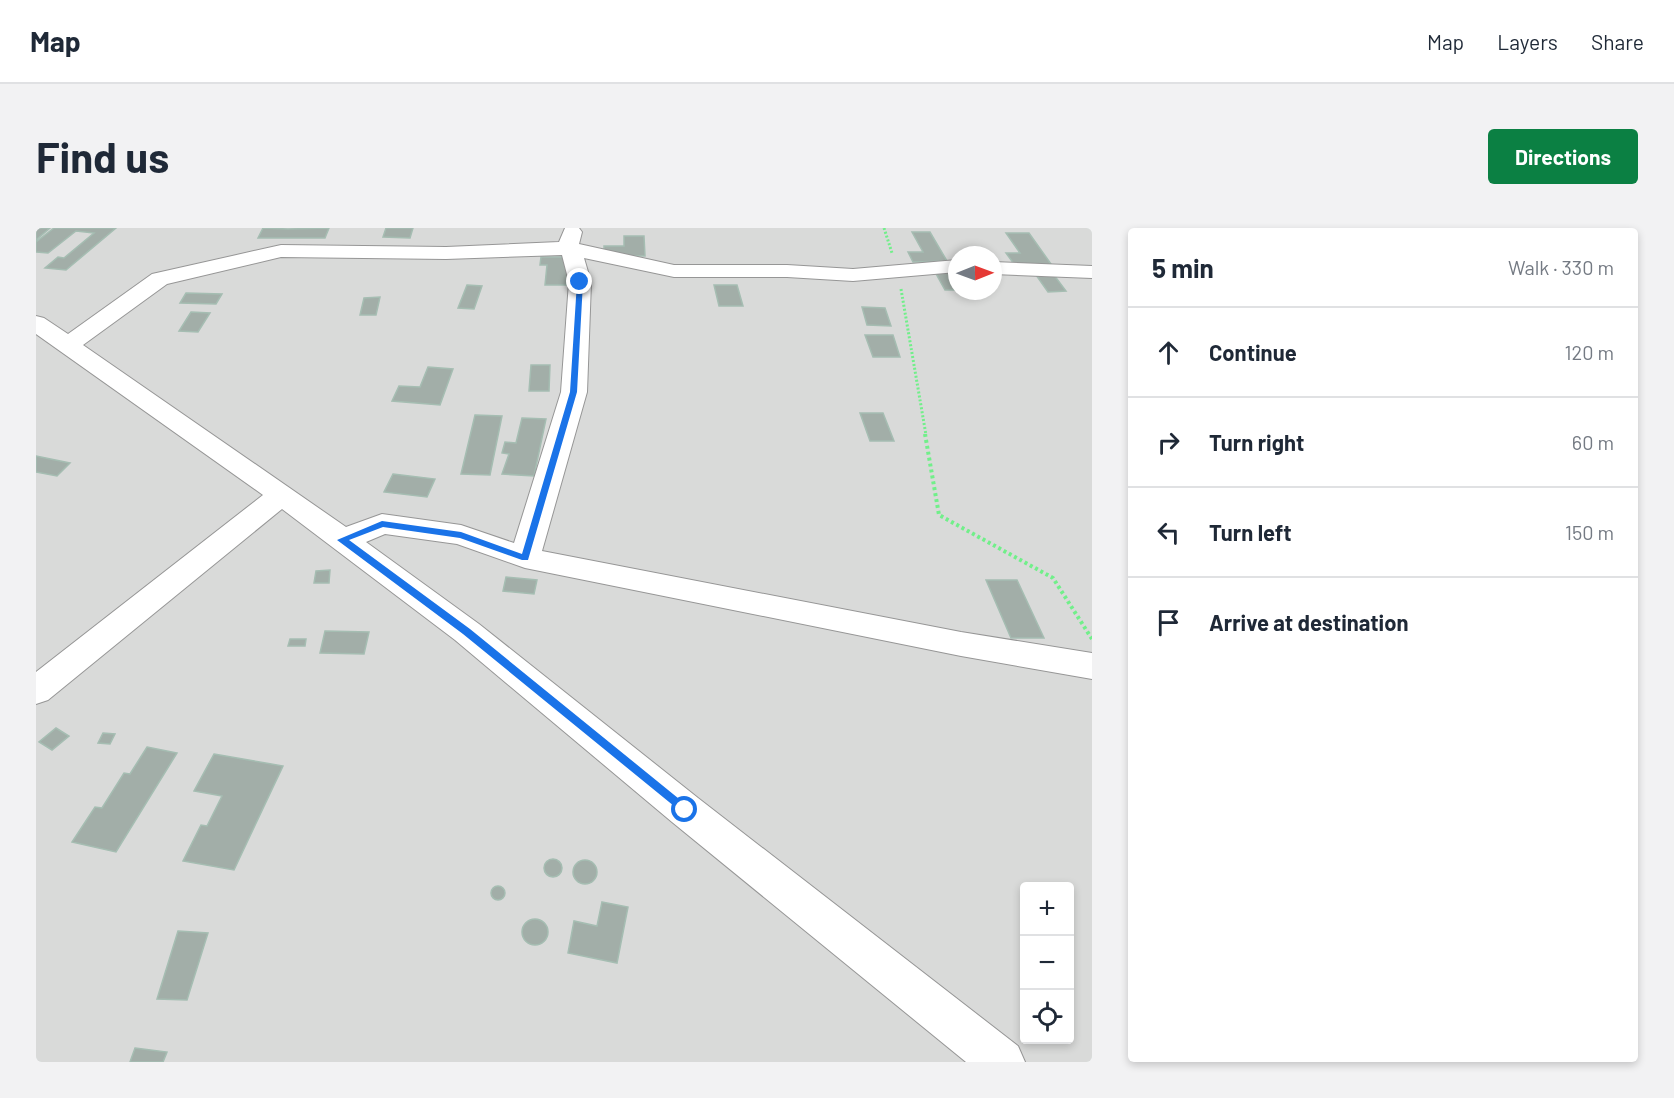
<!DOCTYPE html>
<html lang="en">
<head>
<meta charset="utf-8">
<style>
	:root { --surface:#fff; --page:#f2f2f3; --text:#1f2937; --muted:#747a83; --line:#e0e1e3; --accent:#0b8043 }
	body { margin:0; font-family:Barlow,sans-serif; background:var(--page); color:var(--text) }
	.controls { position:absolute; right:18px; bottom:18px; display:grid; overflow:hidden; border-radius:6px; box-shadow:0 3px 9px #0003 }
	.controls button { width:54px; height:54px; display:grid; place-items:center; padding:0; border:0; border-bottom:2px solid var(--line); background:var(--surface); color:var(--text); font:30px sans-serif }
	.compass { position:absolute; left:912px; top:18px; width:54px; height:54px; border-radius:50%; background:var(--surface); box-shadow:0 3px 9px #0003; rotate:89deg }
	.stop { position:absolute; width:18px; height:18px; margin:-14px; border:4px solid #1a73e8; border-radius:50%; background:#fff }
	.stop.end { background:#1a73e8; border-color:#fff; box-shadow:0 2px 6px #0008 }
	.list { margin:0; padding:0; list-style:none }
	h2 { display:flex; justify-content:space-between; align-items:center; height:78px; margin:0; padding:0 24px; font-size:26px }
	h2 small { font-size:20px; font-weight:400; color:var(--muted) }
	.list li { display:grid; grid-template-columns:39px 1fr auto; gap:18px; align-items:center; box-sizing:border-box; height:90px; padding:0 24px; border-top:2px solid var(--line) }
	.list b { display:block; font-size:22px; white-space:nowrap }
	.list em { font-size:20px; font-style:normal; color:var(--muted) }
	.icon { flex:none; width:33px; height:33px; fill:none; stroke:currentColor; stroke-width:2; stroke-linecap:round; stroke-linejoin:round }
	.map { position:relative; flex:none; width:1056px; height:834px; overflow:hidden; border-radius:6px }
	header { display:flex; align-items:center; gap:36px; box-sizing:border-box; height:84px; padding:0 30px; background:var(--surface); border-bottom:2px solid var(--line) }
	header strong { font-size:28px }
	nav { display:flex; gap:33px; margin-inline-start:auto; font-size:21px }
	.intro { display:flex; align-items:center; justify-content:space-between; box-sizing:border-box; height:144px; padding:0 36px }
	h1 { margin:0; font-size:42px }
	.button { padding:15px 27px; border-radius:6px; background:var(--accent); color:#fff; font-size:21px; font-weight:700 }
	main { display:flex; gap:36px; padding:0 36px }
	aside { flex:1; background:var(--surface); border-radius:6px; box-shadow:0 3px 9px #0003 }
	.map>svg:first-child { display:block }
</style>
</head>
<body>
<header>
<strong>Map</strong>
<nav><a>Map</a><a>Layers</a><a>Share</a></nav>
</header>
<div class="intro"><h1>Find us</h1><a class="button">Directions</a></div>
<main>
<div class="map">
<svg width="1056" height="834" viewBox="0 0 1056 834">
	<rect width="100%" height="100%" fill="#e2ecea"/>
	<!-- residential -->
	<path fill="#d9dad9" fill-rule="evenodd" d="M0,0H1056V834H0ZM921,27H957V63H921ZM988,658H1034V812H988Z"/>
	<!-- building -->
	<path fill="#a2aea8" stroke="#a5bdb2" stroke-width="1.5" d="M0,0H14L0,12Z
		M18,0H80L30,42L9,40L22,29L28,30L58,5L40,3L12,25L0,24V14Z
		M227,0L252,1L293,0L289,10H222Z
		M350,0H377L374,10L347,9Z
		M876,4H894L911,33L877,34L872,24H887Z
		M970,5H993L1015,36H978L970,25H984Z
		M588,8H608L609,28L568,27V18H588Z
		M505,29H533L531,57H509L511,37H504Z
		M916,43L921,53V62H909L899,44Z
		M1000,47H1018L1030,63L1012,64Z
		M431,57L446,58L438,81L422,80Z
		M678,57H701L707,78H683Z
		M150,65L186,66L180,76L144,75Z
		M344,69L340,87H324L328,70Z
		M826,79L849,80L855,98L831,97Z
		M155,84L174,85L162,104L143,103Z
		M829,107H857L864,129H837Z
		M495,137H514L513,163H493Z
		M392,139L417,141L404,177L356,173L363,158L384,159Z
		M824,185H847L858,213H834Z
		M439,187L466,188L454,247L425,246Z
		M486,190L510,191L498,248L466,246L473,226L466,225L469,214L480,215Z
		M0,228L34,235L21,248L0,244Z
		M357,246L399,251L391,269L348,264Z
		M294,342L293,355H278L280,343Z
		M470,349L501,352L498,366L467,363Z
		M950,352H981L1008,410H975Z
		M289,403L333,404L328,426L284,425Z
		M254,411H270L269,418H252Z
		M20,500L33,508L16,522L3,514Z
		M67,505L79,506L74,516L62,515Z
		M111,519L141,525L80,624L36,614L59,579L66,580L88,545L94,546Z
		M178,526L247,538L198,642L147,633L165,597L171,598L186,568L158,563Z
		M508 640a9 9 0 1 1 18 0a9 9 0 1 1-18 0Z
		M537 644a12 12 0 1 1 24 0a12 12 0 1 1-24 0Z
		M455 665a7 7 0 1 1 14 0a7 7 0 1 1-14 0Z
		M566,674L592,679L581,735L532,725L538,693L561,698Z
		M486 704a13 13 0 1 1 26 0a13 13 0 1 1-26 0Z
		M142,703L172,705L151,772L121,771Z
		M99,820L131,824L127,834H94Z"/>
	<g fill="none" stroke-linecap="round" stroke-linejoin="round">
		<!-- minor casing -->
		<g stroke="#969696" stroke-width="2">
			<path id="minor" d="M529,0H543L546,4L543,16L638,37H751L817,41L921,32V44L817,53L751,49H638L548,30L555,54L551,164L506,323L925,404L1056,425V451L925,428L489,340L421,316L349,306L330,314L443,396L662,570L982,818L989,834H930L636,594L419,412L246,281L12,472L0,476V444L227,267L0,106V88L8,90L32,106L116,46L245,17L410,19L523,14ZM526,27L533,54L525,164L478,315L425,297L346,286L310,299L47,117L131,56L245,29L410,31Z
				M957,34L1056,38V50L957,46Z"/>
		</g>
		<!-- path-far1 -->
		<path stroke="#71ef8a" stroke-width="3" stroke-dasharray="2 2" stroke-linecap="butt" d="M848,0L856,25
			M865,61L890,207"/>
		<!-- path -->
		<path stroke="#71ef8a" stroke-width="4" stroke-dasharray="3 3" stroke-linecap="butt" d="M889,206L903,287L1017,350L1056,411"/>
		<!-- minor -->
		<use href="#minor" fill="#fff" fill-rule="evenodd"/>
	</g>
	<!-- route -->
	<path fill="#1a73e8" d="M544,52L547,54L541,164L492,332H486L424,310L347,299L313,312L434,401L653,579L655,582L649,587L427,406L301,312L346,293L425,304L486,326L534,164L541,54Z"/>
</svg>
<div class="controls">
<button>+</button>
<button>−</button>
<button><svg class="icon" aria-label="locate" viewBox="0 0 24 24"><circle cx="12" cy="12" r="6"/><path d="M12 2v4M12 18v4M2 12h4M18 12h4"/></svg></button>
</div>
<svg class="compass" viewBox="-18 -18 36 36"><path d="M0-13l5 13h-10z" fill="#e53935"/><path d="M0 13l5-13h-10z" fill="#747a83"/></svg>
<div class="stop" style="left:649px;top:582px"></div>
<div class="stop end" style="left:544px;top:54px"></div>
</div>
<aside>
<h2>5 min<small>Walk · 330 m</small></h2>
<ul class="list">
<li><svg class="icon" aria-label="ahead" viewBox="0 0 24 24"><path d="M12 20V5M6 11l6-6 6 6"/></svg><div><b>Continue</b></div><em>120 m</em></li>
<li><svg class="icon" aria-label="right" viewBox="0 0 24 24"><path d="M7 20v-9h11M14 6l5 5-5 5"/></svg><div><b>Turn right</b></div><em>60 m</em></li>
<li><svg class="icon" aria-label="left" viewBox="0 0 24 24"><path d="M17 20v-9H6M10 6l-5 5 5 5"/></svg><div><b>Turn left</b></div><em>150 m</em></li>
<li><svg class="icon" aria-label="arrive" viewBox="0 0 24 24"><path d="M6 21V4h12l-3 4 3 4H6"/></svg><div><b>Arrive at destination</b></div></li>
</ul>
</aside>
</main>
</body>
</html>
